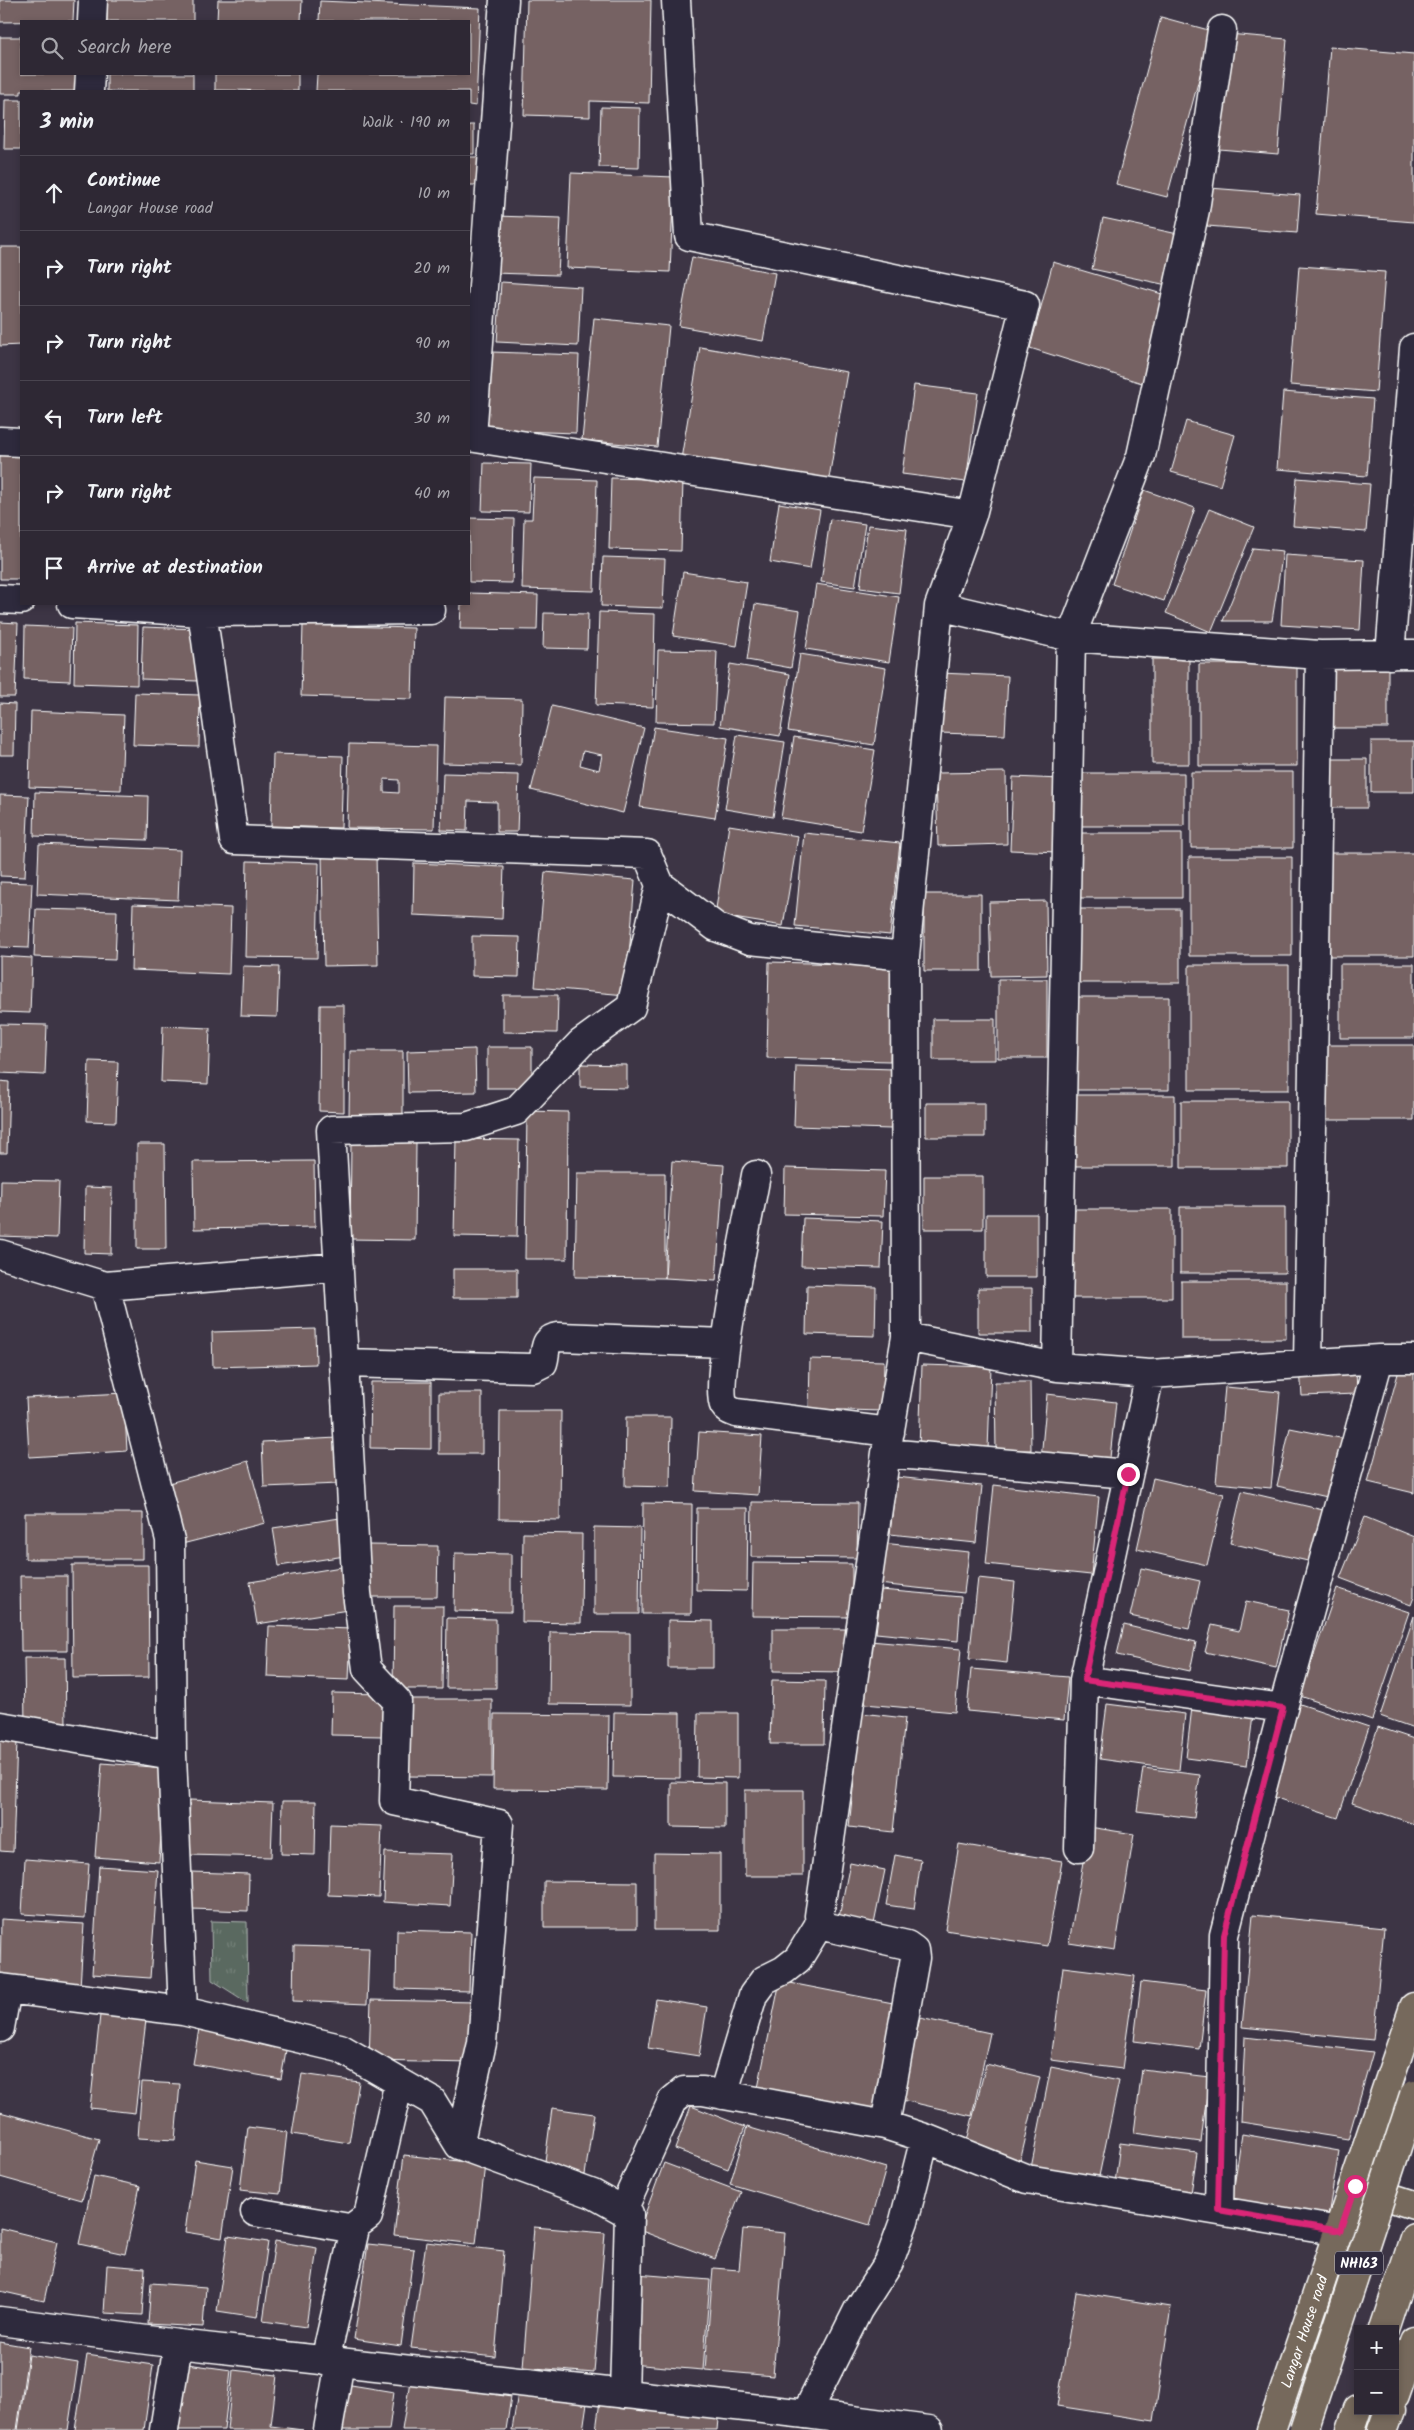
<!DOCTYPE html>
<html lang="en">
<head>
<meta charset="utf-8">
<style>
	:root { --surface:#2e2834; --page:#36303c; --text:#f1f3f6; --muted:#a7a6ac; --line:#49444f }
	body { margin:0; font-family:Kalam,sans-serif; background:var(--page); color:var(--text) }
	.controls { position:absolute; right:15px; bottom:15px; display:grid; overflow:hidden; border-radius:0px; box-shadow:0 2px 8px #0003 }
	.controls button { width:45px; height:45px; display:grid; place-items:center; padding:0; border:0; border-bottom:1px solid var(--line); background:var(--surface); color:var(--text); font:25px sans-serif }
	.stop { position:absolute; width:15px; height:15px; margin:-11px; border:4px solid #db2777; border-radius:50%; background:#fff }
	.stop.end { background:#db2777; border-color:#fff; box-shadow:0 1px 5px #0008 }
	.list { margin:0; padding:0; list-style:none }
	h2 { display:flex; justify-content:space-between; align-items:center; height:65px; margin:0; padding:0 20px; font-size:21px }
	h2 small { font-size:16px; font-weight:400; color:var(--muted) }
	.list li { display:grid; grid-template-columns:32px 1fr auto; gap:15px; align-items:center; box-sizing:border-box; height:75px; padding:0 20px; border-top:1px solid var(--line) }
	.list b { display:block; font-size:19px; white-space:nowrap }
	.list p { margin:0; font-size:16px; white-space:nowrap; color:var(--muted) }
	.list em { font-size:16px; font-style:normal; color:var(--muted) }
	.icon { flex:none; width:28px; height:28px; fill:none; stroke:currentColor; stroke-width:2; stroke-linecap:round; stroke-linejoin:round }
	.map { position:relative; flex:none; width:1414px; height:2430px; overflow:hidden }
	.search { position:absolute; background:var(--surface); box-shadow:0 2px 8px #0003; left:20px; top:20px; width:450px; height:55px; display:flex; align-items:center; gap:12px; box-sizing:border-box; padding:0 18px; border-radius:0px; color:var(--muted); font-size:19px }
	.panel { position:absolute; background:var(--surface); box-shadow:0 2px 8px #0003; left:20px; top:90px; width:450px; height:515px; border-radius:0px }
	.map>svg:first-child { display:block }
</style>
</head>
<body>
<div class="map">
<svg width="1414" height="2430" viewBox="0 0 1414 2430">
	<defs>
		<pattern id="grass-tufts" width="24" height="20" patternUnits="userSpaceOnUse" patternTransform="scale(1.25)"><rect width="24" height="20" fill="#5a6960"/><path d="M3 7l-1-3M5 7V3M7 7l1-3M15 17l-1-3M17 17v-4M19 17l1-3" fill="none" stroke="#738078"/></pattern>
	</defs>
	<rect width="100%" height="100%" fill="#3d3545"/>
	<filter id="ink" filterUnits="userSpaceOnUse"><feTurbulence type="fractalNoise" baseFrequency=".02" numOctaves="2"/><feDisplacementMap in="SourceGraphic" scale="10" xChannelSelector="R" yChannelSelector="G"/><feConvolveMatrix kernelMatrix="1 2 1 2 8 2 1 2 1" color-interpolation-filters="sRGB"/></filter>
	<g filter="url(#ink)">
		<!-- grass -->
		<path fill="url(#grass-tufts)" stroke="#acb4b0" d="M211,1921L247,1922L248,2003L212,1980Z"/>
		<!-- building -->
		<path fill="#766263" stroke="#fff" fill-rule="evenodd" d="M0,0H74L73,21L0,22Z
			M107,0H193V21H107Z
			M218,0H302L301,21H217Z
			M527,0H651L649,103L590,101V117L524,115Z
			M320,1L480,8L476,106L469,105V91H316L317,74H469V21H319Z
			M1161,17L1212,31L1167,197L1116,184Z
			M1228,34L1287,39L1278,154L1219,149Z
			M0,37H21V74H77V91H21V94H0Z
			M1330,47L1414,54V222L1316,214Z
			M107,74H193V91H107Z
			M215,74H298V91L215,90Z
			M5,100H21V149H4Z
			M601,107L640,108L639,168L599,167Z
			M469,125H474V154H469Z
			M469,157H480V185H469Z
			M571,173L674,177L670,272L567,268Z
			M1210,188L1300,195L1297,233L1207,226Z
			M494,216L561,218L558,275L492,273Z
			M1103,218L1178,234L1167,285L1092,269Z
			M0,247H21V345L0,346Z
			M692,257L775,273L763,341L679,326Z
			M1053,262L1169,296L1145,384L1030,348Z
			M1299,266L1385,272L1376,392L1290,385Z
			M501,282L581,287L578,346L497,342Z
			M594,318L669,326L657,447L582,440Z
			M700,347L847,372L828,484L681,459Z
			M491,352L579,355L576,433L487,430Z
			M914,385L978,393L966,482L902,474Z
			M1283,392L1373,399L1367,476L1277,469Z
			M1186,421L1235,435L1220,486L1171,472Z
			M0,454H21V579H0Z
			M484,463L531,464L529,512L482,511Z
			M534,478L597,480L594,591L522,589L524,519H532Z
			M611,478L683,480L681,551L609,549Z
			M1297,478L1370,484L1366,532L1293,526Z
			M1144,490L1195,508L1164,601L1112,584Z
			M779,503L820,510L810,569L770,562Z
			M1209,509L1254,527L1211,632L1166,613Z
			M469,518L514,519L512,583L469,582Z
			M830,519L865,524L855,587L821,582Z
			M868,525L907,529L899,593L860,588Z
			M1253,548L1283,551L1272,621H1223Z
			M1285,555L1364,560L1360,630L1281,625Z
			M603,557L665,559L663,608L601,606Z
			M683,572L747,582L737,646L673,636Z
			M816,584L899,597L889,662L806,649Z
			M469,593L538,595L537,630L460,629L461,604H469Z
			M755,604L800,611L791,668L747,660Z
			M599,612L655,614L653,707L596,705Z
			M544,613L588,614L587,649L543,648Z
			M0,622L18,623L15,697H0Z
			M75,623L138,625L137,685L74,683Z
			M303,625L414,628L412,699L301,696Z
			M25,626L72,628L70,681L24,679Z
			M143,627L200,629L198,681L141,679Z
			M658,650L717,651L714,723L656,722Z
			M800,654L886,668L874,745L788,731Z
			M1152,659H1189V764H1152Z
			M1328,663H1388V728H1328Z
			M730,664L790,674L780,736L720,726Z
			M1199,664H1297V766H1199Z
			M940,673L1008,676L1005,735L938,733Z
			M135,693L200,695L199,747L133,745Z
			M445,697L522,699L521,765L443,763Z
			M0,703L15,704L14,755H0Z
			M552,706L644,728L623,813L531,790ZM583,751L602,755L599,770L580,765Z
			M31,711L124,715L121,790L29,787Z
			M654,727L728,738L715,818L640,807Z
			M737,735L785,742L773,817L725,809Z
			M794,737L875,750L861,831L781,818Z
			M1371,741H1414V792H1371Z
			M349,744L436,746L434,829L347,828ZM384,779L399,780V793L384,792Z
			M273,754L343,756L341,828L271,826Z
			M1330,759H1367V808H1330Z
			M1006,772L1007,844L938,846L936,773Z
			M1191,772H1293V848H1191Z
			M443,773L519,775L517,832H497V802L468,801L467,831L441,830Z
			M1077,773H1184V826H1077Z
			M1013,777L1061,779L1057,852L1010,850Z
			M35,792L148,796L147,840L34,836Z
			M0,795L29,796L25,877L0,876Z
			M729,825L798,836L783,926L715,915Z
			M804,833L900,843L890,935L795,926Z
			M1079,833H1182V898H1079Z
			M39,844L180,850L178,900L37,894Z
			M376,853L378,965L324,966L322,854Z
			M1327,853H1414V956H1327Z
			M1189,857H1292V956H1189Z
			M247,861L319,863L317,958L245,957Z
			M414,863L504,867L502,919L413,915Z
			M545,872L635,880L626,995L535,987Z
			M0,882L32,883L29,948L0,947Z
			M924,894H981V971H924Z
			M1046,901L1047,975L991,976L989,902Z
			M133,904L231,908L229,974L131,970Z
			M36,909L117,911L115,960L34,957Z
			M1074,909H1180V983H1074Z
			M472,936L520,937L519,977L472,976Z
			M0,956L32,958L30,1013L0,1012Z
			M769,962L892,965L890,1061L767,1058Z
			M1340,964H1414V1038H1340Z
			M1189,965H1289V1090H1189Z
			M243,966L279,967L277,1017L241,1016Z
			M998,979H1047V1058H998Z
			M503,995H558L557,1033L503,1032Z
			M1074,997H1169V1090H1074Z
			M320,1005H344V1112L319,1111Z
			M933,1019H995V1060H933Z
			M0,1024L47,1025L45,1075L0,1073Z
			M163,1026L210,1028L208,1084L161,1082Z
			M1321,1045H1414V1120H1321Z
			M487,1047H532V1088H487Z
			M475,1049L476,1092L408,1093L407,1051Z
			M350,1051H403V1117H349Z
			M89,1061L118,1062L116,1122L87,1121Z
			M580,1064L627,1065V1088L580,1087Z
			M796,1066L893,1069L891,1129L794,1126Z
			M0,1081L9,1082L7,1153H0Z
			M1072,1095H1175V1166H1072Z
			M1181,1101H1288V1168H1181Z
			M926,1103H985V1137H926Z
			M527,1111L568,1112L567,1259H525Z
			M456,1139L519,1140L517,1237L454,1236Z
			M351,1142H416L415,1240L350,1239Z
			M137,1144H165L166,1249H137Z
			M314,1161L315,1227L194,1229L193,1162Z
			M672,1161L724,1165L716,1281L665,1278Z
			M785,1168L885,1171L883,1216L784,1214Z
			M577,1173H665V1278L575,1277Z
			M924,1176H983V1229H924Z
			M1,1180L59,1181L57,1238L0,1236Z
			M85,1187L112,1188L111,1254L84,1253Z
			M1180,1207H1285V1273H1180Z
			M1066,1209H1172V1298H1066Z
			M986,1214H1037V1277H986Z
			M803,1218L883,1221L881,1268L801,1266Z
			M453,1269H517V1298H453Z
			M1181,1281H1286V1339H1181Z
			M807,1285L876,1287L875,1336L806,1334Z
			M978,1288H1032V1333H978Z
			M315,1329L316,1364L213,1367L212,1332Z
			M810,1359L884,1361L883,1411L809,1409Z
			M922,1365L991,1367L988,1450L919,1448Z
			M1356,1368L1357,1394L1302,1396L1300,1369Z
			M1399,1370H1414V1493L1368,1482Z
			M371,1382H431V1449L370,1448Z
			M995,1382H1030L1031,1450L996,1451Z
			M1225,1387L1280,1392L1271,1488L1216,1483Z
			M124,1393L127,1451L29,1457L26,1398Z
			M439,1393H482V1454H439Z
			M1047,1394L1116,1402L1109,1467L1041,1459Z
			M500,1411H561L560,1520L499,1519Z
			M626,1417H671L670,1487L625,1486Z
			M1290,1428L1345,1439L1332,1498L1277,1486Z
			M699,1432L762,1436L758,1495L695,1491Z
			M337,1438L339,1484L264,1487L262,1442Z
			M248,1461L265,1523L178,1545L162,1485Z
			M896,1477L982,1486L976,1543L890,1534Z
			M1153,1478L1224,1494L1207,1565L1137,1549Z
			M994,1485L1099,1497L1091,1575L986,1564Z
			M1242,1491L1323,1510L1312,1562L1230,1543Z
			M752,1502L858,1503L857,1558L751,1557Z
			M643,1503L692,1504L691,1614H642Z
			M697,1508H748L747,1591L696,1590Z
			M25,1513H143V1559H25Z
			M1365,1517L1414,1537V1597L1411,1605L1340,1578Z
			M340,1518L345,1556L279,1566L273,1528Z
			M594,1527L640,1528L639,1614H594Z
			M523,1533L582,1534L581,1623L522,1622Z
			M882,1543L969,1552L964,1593L878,1584Z
			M368,1545L438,1546L437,1597H368Z
			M455,1553L511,1554V1612L454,1611Z
			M753,1563L852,1564V1617L752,1616Z
			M72,1565H148L149,1677L73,1678Z
			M341,1567L348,1610L257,1624L250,1582Z
			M1141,1568L1200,1581L1189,1629L1130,1616Z
			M20,1576H67V1651H21Z
			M978,1578L1015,1582L1007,1663L969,1659Z
			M1337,1588L1409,1612L1372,1720L1300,1696Z
			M881,1590L961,1597L958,1641L876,1633Z
			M1246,1601L1289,1610L1276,1668L1205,1652L1212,1625L1239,1631Z
			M394,1606H443L442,1689H393Z
			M1414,1616V1728L1380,1716Z
			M447,1618L496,1619V1688H446Z
			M668,1620L713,1621V1668H668Z
			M1124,1625L1196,1642L1190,1671L1117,1655Z
			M269,1626L351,1629L349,1680L267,1677Z
			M773,1629H848V1672L773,1671Z
			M550,1632L630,1633V1705L549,1704Z
			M870,1641L961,1649L955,1712L865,1704Z
			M24,1658H65L66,1725H25Z
			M971,1669L1068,1677L1064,1720L967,1711Z
			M772,1680L825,1681L824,1744H770Z
			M332,1693L383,1694L382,1736L331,1735Z
			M408,1699H492V1777L407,1776Z
			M1297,1703L1369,1727L1338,1818L1265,1794Z
			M1107,1704L1185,1714L1179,1770L1100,1759Z
			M1192,1707L1253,1714L1247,1766L1186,1758Z
			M614,1712L680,1713V1778L613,1777Z
			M698,1713H738V1778L697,1777Z
			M861,1713L905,1718L893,1832L849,1827Z
			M494,1714L609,1715L608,1790L493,1789Z
			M1378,1727L1414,1739V1824L1352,1803Z
			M0,1740L17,1741L13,1852L0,1851Z
			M102,1763L166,1768L159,1862L95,1857Z
			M1143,1768L1200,1775L1194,1818L1137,1811Z
			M671,1782L725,1783V1828L671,1827Z
			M745,1790H803V1876H745Z
			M190,1800L273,1803L271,1857L188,1855Z
			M282,1801H316L315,1855L281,1854Z
			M330,1824L382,1826L379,1897L328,1895Z
			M1089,1827L1134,1834L1115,1950L1069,1943Z
			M959,1844L1062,1861L1047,1946L945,1930Z
			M385,1852L453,1854L450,1906L383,1902Z
			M654,1853L720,1854V1930H654Z
			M895,1855L921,1860L914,1909L886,1905Z
			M25,1859L89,1864L85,1918L22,1914Z
			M850,1863L885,1870L873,1929L838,1922Z
			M99,1866L158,1870L150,1978L92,1974Z
			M192,1872L249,1874L248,1911L191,1909Z
			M544,1881L637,1882V1928H544Z
			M1253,1915L1384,1928L1373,2040L1242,2027Z
			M1,1919L84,1924L80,1987L0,1981Z
			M397,1930L471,1932L469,1991L396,1989Z
			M294,1946L369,1948L367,2004L293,2001Z
			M1063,1967L1135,1976L1122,2069L1051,2060Z
			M780,1981L898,2004L876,2112L758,2088Z
			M1141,1982L1206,1990L1199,2049L1134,2041Z
			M656,1999L707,2007L699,2056L648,2048Z
			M371,2000L475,2002L474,2063L369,2061Z
			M100,2015L146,2020L135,2113L90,2108Z
			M920,2018L990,2033L972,2116L902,2100Z
			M200,2023L288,2039L281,2079L193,2064Z
			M1245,2037L1373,2052L1348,2139L1241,2122Z
			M986,2064L1040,2077L1019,2166L964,2153Z
			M1051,2067L1119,2081L1098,2181L1031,2168Z
			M1142,2069L1209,2077L1201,2142L1134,2133Z
			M302,2074L359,2082L349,2143L292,2134Z
			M142,2082L180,2084L175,2140L138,2138Z
			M691,2106L745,2127L728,2169L675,2149Z
			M552,2108L594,2114L585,2175L544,2169Z
			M0,2112L99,2139L82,2200L0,2177Z
			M248,2127L287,2132L280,2194L240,2190Z
			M747,2127L886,2168L870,2225L730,2184Z
			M1242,2134L1339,2151L1328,2216L1232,2200Z
			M1120,2143L1197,2153L1191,2193L1115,2183Z
			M404,2155L485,2164L476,2244L394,2235Z
			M195,2160L233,2166L222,2238L185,2232Z
			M664,2163L741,2192L715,2259L639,2230Z
			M94,2176L140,2186L125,2254L79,2244Z
			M534,2227L605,2233L594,2373L523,2367Z
			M0,2228L57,2242L44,2301L0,2291Z
			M743,2229L785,2233L773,2376L705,2370L713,2268L739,2270Z
			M228,2236L268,2242L257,2317L217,2311Z
			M275,2241L317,2248L306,2327L263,2321Z
			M426,2242L504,2251L495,2357L411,2348Z
			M368,2244L414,2249L401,2346L354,2339Z
			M107,2265L145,2268L142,2315L104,2313Z
			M637,2274L710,2280L703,2370L630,2364Z
			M151,2283L206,2287L203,2327L148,2324Z
			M1076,2292L1171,2307L1154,2421L1057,2406Z
			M0,2342L29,2347L17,2430H0Z
			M29,2355L78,2363L68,2430H18Z
			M87,2355L153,2365L144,2430H75Z
			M180,2363L231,2370L224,2430H171Z
			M233,2370L277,2375L271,2426L303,2430H227Z
			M410,2381L511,2397L506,2430H402Z
			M345,2384L394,2392L389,2430H338Z
			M518,2393L587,2403L583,2430H512Z
			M600,2401L718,2419L717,2430H596Z"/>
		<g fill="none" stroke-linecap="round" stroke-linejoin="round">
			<!-- street casing -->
			<g stroke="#fff" stroke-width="31">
				<path id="street" d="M92,21L93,0
					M89,91L90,74
					M469,437L972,515L1025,305L689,236L676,0
					M472,437L504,0
					M0,441L21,442
					M0,599L21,600
					M72,604L202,612L431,610
					M201,604L234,840L647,854L660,885L716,927L750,940L905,956
					M939,606L1071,637L1320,655L1414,654
					M1390,655L1414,348
					M756,1175C750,1210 713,1382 724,1405C727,1410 731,1411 736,1413L890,1432
					M0,1254L105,1286L170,1540L172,1755L183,2011
					M105,1286L339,1267
					M906,1337L1057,1367L1150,1374L1379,1359H1414
					M344,1363L533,1368L543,1363C547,1350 542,1339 559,1337L726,1343
					M1308,1363L1320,655
					M1057,1367L1071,637L1141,456L1195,210L1222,30
					M886,1453L1128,1474
					M1084,1680L1283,1708
					M0,1726L172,1755
					M1079,1848L1084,1680L1150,1374
					M0,1988L183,2011L340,2048L432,2101L459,2145L593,2194L629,2214L624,2394
					M0,2028L7,1989
					M723,2095L753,1995L764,1980L784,1970L798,1959L820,1923
					M925,2138L885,2125L915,1958L914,1950L907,1945L823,1926L819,1916L886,1453L906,1337L905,956L939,606L972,515
					M459,2145L482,2043L499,1824L394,1801L397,1701L367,1669L357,1593L331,1130L466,1127L516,1111L581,1043L631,1007L660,885
					M623,2210L672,2101L684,2091H703L885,2125
					M1219,2210L1224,1935L1283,1708L1379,1359
					M255,2212L355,2229
					M325,2361L354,2233L356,2225L368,2216L399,2082
					M806,2414L858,2310L889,2262L904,2221L925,2138L1027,2179L1340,2231
					M164,2430L178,2344
					M328,2430L340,2362"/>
			</g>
			<!-- secondary casing -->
			<g stroke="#fff" stroke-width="31">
				<path id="secondary" d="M0,2321L178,2344L806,2414L929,2430"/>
			</g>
			<!-- primary casing -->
			<g stroke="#fff" stroke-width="31">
				<g id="primary">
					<path d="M1358,2187L1414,2205"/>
					<path d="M1395,2396L1414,2341"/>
					<path id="s1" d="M1271,2430L1414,2007"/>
					<path d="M1383,2430L1390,2411"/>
				</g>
			</g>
			<!-- highway casing -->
			<g stroke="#fff" stroke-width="31">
				<path id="highway" d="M1384,2329L1414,2238
					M1351,2430L1358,2409"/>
			</g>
			<!-- street -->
			<use href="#street" stroke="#2f2a3d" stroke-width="28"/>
			<!-- secondary -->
			<use href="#secondary" stroke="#2f2a3d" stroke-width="28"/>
			<!-- primary -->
			<use href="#primary" stroke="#76695c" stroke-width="28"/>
			<!-- highway -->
			<use href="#highway" stroke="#76695c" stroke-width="28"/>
			<!-- highway-bridge casing -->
			<g stroke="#fff" stroke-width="31" stroke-linecap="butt">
				<path id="highway-bridge" d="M1304,2430L1414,2095"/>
			</g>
			<!-- highway-bridge -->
			<use href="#highway-bridge" stroke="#76695c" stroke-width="28"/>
		</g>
	</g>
	<g fill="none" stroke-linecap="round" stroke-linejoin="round" filter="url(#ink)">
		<!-- route -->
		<path stroke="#db2777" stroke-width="6" d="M1128,1474L1084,1680L1283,1708L1224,1935L1218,2210L1340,2231L1355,2186"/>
	</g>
	<g text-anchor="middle" stroke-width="4" stroke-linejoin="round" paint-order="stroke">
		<!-- shield labels -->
		<rect fill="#2f2a3d" stroke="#c1bfc5" stroke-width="1" x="1335" y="2251.5" width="48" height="23" rx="4"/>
		<g font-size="14" font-weight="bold" fill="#fff">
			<text x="1359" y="2268">NH163</text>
		</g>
		<!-- street labels -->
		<g font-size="15" fill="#fff" stroke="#2f2a3d">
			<text dy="5" stroke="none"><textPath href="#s1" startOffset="104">Langar House road</textPath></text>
		</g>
	</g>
</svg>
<div class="controls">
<button>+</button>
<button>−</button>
</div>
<div class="stop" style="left:1355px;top:2186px"></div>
<div class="stop end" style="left:1128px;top:1474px"></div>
<div class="search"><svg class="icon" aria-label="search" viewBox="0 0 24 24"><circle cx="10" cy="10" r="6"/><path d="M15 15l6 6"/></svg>Search here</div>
<section class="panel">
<h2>3 min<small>Walk · 190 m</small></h2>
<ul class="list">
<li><svg class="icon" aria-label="ahead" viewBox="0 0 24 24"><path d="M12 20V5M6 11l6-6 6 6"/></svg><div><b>Continue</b><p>Langar House road</p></div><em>10 m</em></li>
<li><svg class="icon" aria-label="right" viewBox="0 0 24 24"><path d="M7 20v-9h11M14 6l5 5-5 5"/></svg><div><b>Turn right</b></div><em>20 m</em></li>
<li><svg class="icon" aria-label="right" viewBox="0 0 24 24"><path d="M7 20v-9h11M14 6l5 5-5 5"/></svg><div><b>Turn right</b></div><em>90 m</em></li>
<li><svg class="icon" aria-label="left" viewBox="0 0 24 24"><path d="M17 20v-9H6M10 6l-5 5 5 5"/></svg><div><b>Turn left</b></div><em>30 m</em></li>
<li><svg class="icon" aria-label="right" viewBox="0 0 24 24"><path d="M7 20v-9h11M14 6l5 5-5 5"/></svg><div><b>Turn right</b></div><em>40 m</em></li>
<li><svg class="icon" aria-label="arrive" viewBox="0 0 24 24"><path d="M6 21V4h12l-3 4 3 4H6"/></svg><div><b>Arrive at destination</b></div></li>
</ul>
</section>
</div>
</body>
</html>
